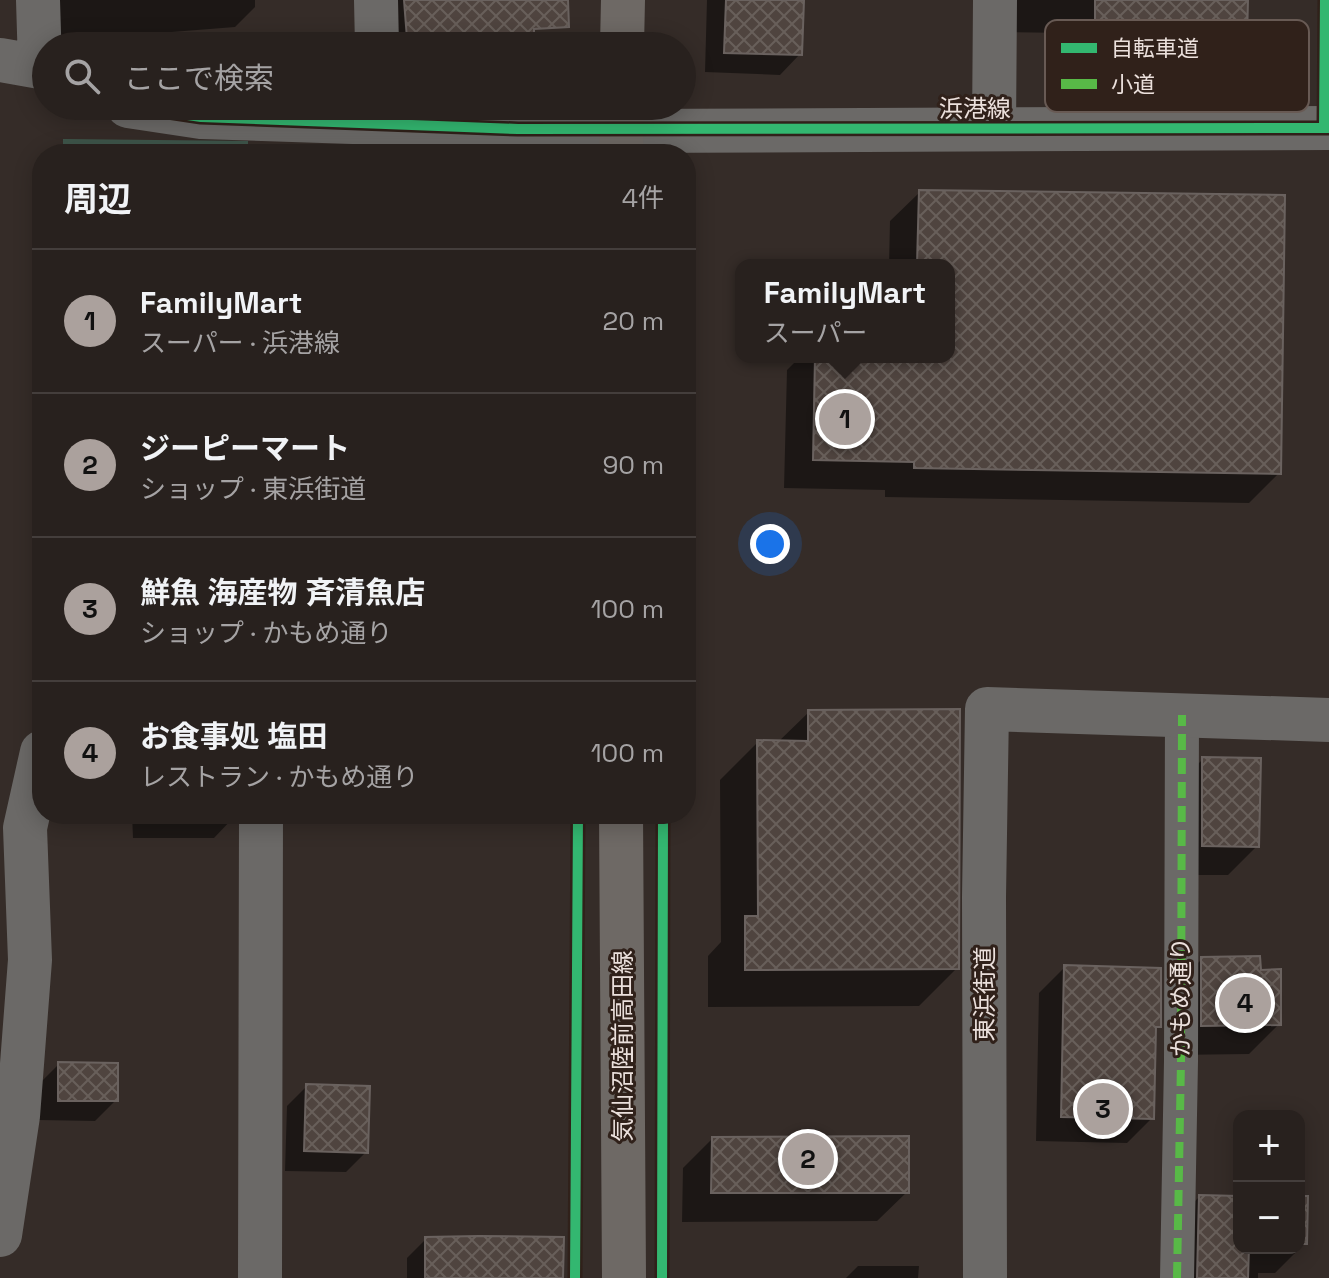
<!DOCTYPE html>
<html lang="ja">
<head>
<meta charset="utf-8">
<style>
	:root { --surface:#28211e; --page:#302927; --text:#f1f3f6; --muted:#a5a3a4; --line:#443e3c; --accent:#aba19d }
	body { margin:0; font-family:"Space Grotesk","Noto Sans JP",sans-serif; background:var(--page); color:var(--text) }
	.controls { position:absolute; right:24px; bottom:24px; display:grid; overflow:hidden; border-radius:16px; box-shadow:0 4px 20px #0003 }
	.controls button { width:72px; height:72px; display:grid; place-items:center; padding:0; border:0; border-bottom:2px solid var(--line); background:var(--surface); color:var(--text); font:40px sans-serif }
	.you { position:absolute; left:770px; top:544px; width:28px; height:28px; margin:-20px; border:6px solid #fff; border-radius:50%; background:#1a73e8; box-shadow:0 0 0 12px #1a73e833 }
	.badge { display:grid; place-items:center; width:52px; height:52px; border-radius:50%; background:var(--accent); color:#111; font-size:26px; font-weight:700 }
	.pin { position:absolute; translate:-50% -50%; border:4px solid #fff; box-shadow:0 2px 8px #0006 }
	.popup { position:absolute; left:735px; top:259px; width:220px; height:104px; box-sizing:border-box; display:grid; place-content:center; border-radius:16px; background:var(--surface); filter:drop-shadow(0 2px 6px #0005); font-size:26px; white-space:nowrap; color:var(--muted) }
	.popup b { font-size:30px; color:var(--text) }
	.popup::after { content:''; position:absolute; left:50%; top:100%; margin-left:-16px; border:16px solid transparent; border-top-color:var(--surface) }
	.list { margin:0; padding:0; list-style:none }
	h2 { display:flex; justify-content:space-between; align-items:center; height:104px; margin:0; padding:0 32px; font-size:34px }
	h2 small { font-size:26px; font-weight:400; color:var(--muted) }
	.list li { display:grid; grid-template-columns:52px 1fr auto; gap:24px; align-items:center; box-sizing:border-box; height:144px; padding:0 32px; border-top:2px solid var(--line) }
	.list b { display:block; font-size:30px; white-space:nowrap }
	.list p { margin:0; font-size:26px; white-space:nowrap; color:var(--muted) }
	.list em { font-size:26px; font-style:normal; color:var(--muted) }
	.icon { flex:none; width:44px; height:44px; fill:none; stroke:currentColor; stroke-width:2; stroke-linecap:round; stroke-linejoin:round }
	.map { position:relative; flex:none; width:1329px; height:1278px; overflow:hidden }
	.search { position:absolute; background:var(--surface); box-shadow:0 4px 20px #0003; left:32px; top:32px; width:664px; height:88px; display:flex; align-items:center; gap:20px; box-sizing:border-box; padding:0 28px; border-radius:44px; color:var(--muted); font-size:30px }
	.panel { position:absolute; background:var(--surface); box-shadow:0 4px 20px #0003; left:32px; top:144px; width:664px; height:680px; border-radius:32px }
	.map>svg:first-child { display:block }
</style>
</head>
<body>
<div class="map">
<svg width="1329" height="1278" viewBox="0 0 1329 1278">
	<defs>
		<pattern id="park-crowns" width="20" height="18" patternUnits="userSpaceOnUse" patternTransform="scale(2)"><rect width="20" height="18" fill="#3f564b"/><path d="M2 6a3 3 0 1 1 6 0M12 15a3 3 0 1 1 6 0" fill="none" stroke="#5b6e64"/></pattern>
		<pattern id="building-cross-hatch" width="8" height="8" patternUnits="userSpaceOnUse" patternTransform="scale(2)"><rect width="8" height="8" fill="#4f443f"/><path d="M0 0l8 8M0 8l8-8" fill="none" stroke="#685f5a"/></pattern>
	</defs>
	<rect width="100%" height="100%" fill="#352c28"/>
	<!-- park -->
	<path fill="url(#park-crowns)" d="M63,139L248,141V154H63Z"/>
	<!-- shadow -->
	<path fill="#0007" d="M56,0H255V7L235,27L58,41Z
		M383,0H532V46H386Z
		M707,0H802L800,54L780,75L705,72Z
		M999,0H1246V38L1218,66L1068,62V33L998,32Z
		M920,192L1279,473L1249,503L885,497V490L784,488L787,370L800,357H949V265H889L890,221Z
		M809,712L957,968L919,1006L708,1007V956L721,942L720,780L758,742H778Z
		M1203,759L1257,846L1228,875H1173V789Z
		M132,814H234V817L214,838H133Z
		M1202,959L1279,1024L1249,1054L1172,1055V989Z
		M1065,967L1159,1026L1153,1032L1152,1118L1127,1143L1036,1141L1039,993Z
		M59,1064L116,1100L95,1121L38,1120L39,1084Z
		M307,1086L366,1152L346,1172L285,1171L287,1106Z
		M712,1139L907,1192L877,1221L682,1222L683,1168Z
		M1199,1197L1239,1198V1248H1299V1198L1305,1243L1275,1273H1258V1278H1169L1170,1227Z
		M426,1239L561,1278H407V1258Z
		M858,1266H919L918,1278H846Z"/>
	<!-- building -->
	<path fill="url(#building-cross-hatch)" stroke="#6a625f" stroke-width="2" d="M404,0H568L569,27L534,29V46H488V33L407,39Z
		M726,0H804L802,55L724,53Z
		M1095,0H1248L1247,39L1095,35Z
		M919,190L1285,195L1281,474L914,468V462L813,460L815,357H949V265H917Z
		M960,709L959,969L745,970V916H758L757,740L808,741V710Z
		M1202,757L1261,758L1259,847L1202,846Z
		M1260,956L1261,970L1281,969V1025L1201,1026V957Z
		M1064,965L1161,968V1027H1156L1154,1119L1061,1117Z
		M58,1062L118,1063V1101H58Z
		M306,1084L370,1086L368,1153L304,1151Z
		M909,1136V1193H711L712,1137Z
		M1199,1195L1239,1196V1248H1249L1248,1278H1197Z
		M1299,1196H1308L1307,1244H1299Z
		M479,1236L564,1237L563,1278H425V1237Z"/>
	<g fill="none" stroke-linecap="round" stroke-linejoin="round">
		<!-- pedestrian -->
		<path stroke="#6b6967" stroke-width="34" d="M1177,1278L1181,1061L1182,715"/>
		<!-- minor -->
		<path stroke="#6b6967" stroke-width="44" d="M38,0L40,65
			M376,0L377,46
			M0,60L46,68
			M128,106L201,117L621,131
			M994,129L995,0
			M0,1235L18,1116L30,960L25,828L42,752
			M260,1278L261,814
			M985,1278L984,897L987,709L1329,720"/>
		<!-- tertiary -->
		<path stroke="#6b6967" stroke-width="44" d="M621,131L1329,128"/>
		<!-- primary -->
		<path stroke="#6e6965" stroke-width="44" d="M622,46L623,0
			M621,154L622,106
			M621,814L624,1278"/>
		<!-- quiet -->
		<path stroke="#58b947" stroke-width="8" stroke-dasharray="16 8" stroke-linecap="butt" d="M1177,1278L1181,1061L1182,715"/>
		<!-- cycleway casing -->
		<g stroke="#30211a" stroke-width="15">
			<path id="cycleway" d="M128,106L201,117L518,129L1329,128
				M1324,128L1325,0
				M575,1278L578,814
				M662,1278L663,814"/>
		</g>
		<!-- cycleway -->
		<use href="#cycleway" stroke="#33b770" stroke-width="10"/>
	</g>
	<g text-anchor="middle" stroke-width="6" stroke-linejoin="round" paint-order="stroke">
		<!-- street labels -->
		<g font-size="24" fill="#ebe0dc" stroke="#30211a">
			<text x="975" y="117">浜港線</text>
			<text transform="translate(985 994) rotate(-90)" y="8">東浜街道</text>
			<text transform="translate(1181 997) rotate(-90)" y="8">かもめ通り</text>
			<text transform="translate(623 1046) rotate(-90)" y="8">気仙沼陸前高田線</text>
		</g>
	</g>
	<!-- legend -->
	<rect x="1045" y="20" width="264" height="92" rx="12" fill="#30211a" stroke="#685a54" stroke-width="2"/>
	<rect x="1061" y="43" width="36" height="10" fill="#33b770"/>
	<rect x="1061" y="79" width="36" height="10" fill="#58b947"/>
	<g font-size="22" fill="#ebe0dc">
		<text x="1111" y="56">自転車道</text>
		<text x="1111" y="92">小道</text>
	</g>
</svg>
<div class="controls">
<button>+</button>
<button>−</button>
</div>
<div class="you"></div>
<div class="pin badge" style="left:845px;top:419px">1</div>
<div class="popup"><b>FamilyMart</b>スーパー</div>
<div class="pin badge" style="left:808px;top:1159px">2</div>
<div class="pin badge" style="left:1103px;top:1109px">3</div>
<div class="pin badge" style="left:1245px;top:1003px">4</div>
<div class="search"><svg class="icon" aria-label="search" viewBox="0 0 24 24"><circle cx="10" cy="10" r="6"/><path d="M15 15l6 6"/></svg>ここで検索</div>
<section class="panel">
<h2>周辺<small>4件</small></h2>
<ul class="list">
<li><span class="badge">1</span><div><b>FamilyMart</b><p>スーパー · 浜港線</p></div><em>20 m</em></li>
<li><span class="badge">2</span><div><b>ジーピーマート</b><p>ショップ · 東浜街道</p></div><em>90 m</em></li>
<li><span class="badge">3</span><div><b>鮮魚 海産物 斉清魚店</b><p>ショップ · かもめ通り</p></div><em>100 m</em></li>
<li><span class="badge">4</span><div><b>お食事処 塩田</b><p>レストラン · かもめ通り</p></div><em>100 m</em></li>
</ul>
</section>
</div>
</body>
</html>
